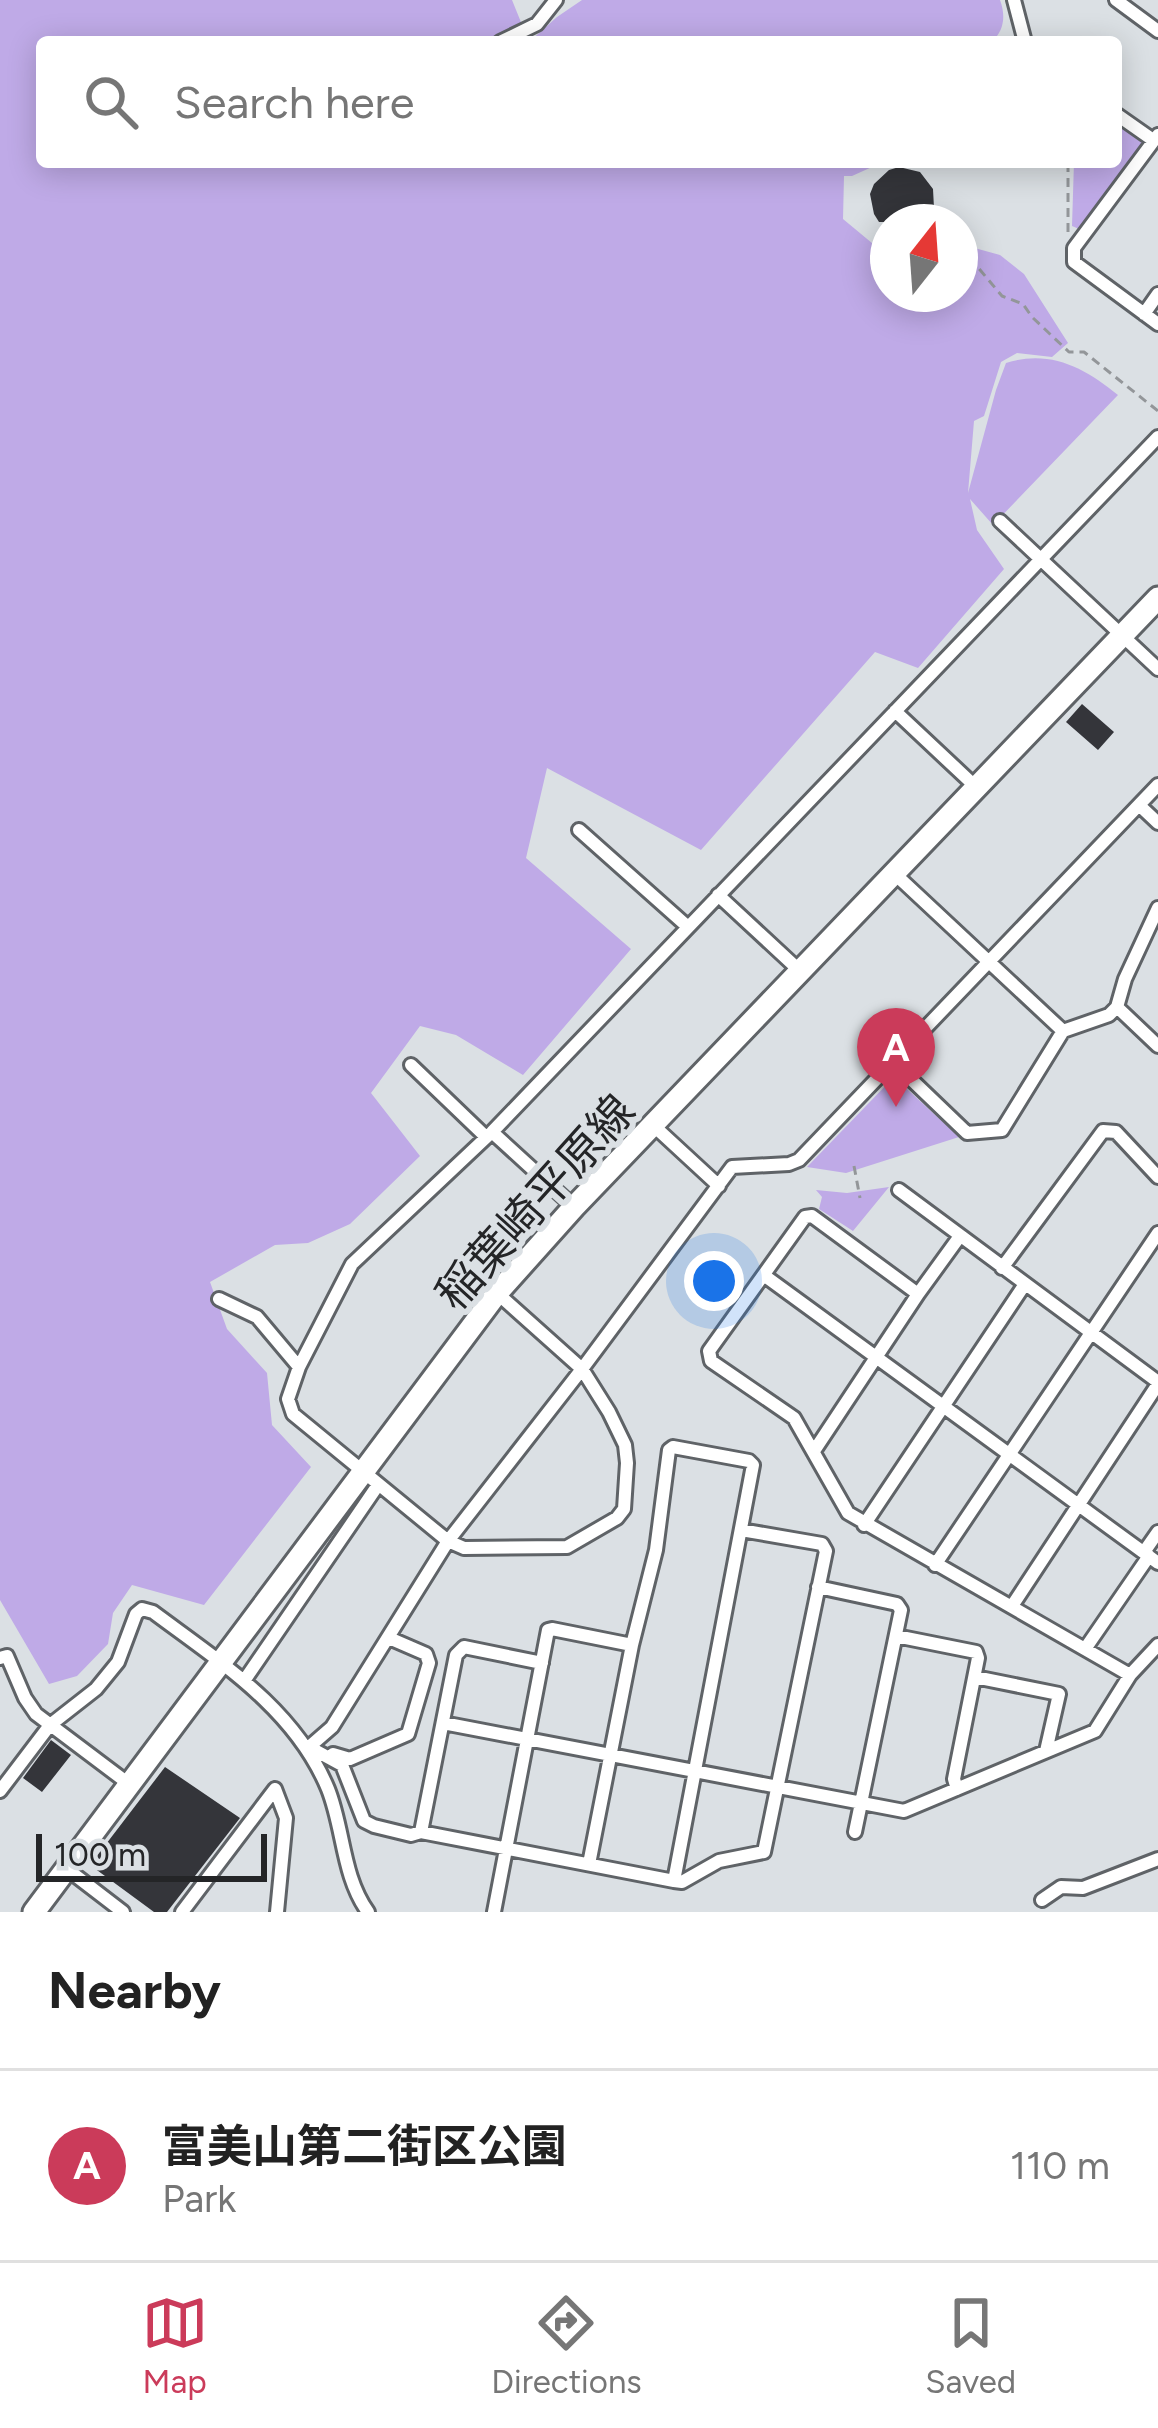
<!DOCTYPE html>
<html lang="en">
<head>
<meta charset="utf-8">
<style>
	:root { --surface:#fff; --page:#f6f6f6; --text:#222; --muted:#767676; --line:#e0e0e0; --accent:#cb3b5a }
	body { margin:0; font-family:Figtree,"Noto Sans JP",sans-serif; background:var(--page); color:var(--text) }
	.compass { position:absolute; left:870px; top:204px; width:108px; height:108px; border-radius:50%; background:var(--surface); box-shadow:0 6px 30px #0003; rotate:17deg }
	.scale { position:absolute; left:36px; bottom:30px; width:231px; box-sizing:border-box; padding-left:12px; border:6px solid #242527; border-top:0; font-size:33px; line-height:42px; white-space:nowrap; color:#242527; -webkit-text-stroke:9px #dbe0e4; paint-order:stroke }
	.you { position:absolute; left:714px; top:1281px; width:42px; height:42px; margin:-30px; border:9px solid #fff; border-radius:50%; background:#1a73e8; box-shadow:0 0 0 18px #1a73e833 }
	.badge { display:grid; place-items:center; width:78px; height:78px; border-radius:50%; background:var(--accent); color:#fff; font-size:39px; font-weight:700 }
	.pin { position:absolute; translate:-50% -99px; filter:drop-shadow(0 3px 6px #0008) }
	.pin::after { content:''; position:absolute; top:63px; width:42px; height:36px; background:inherit; clip-path:polygon(0 0,100% 0,50% 100%) }
	.list { margin:0; padding:0; list-style:none }
	h2 { display:flex; justify-content:space-between; align-items:center; height:156px; margin:0; padding:0 48px; font-size:51px }
	h2 small { font-size:39px; font-weight:400; color:var(--muted) }
	.list li { display:grid; grid-template-columns:78px 1fr auto; gap:36px; align-items:center; box-sizing:border-box; height:192px; padding:0 48px; border-top:3px solid var(--line) }
	.list b { display:block; font-size:45px; white-space:nowrap }
	.list p { margin:0; font-size:39px; white-space:nowrap; color:var(--muted) }
	.list em { font-size:39px; font-style:normal; color:var(--muted) }
	.icon { flex:none; width:66px; height:66px; fill:none; stroke:currentColor; stroke-width:2; stroke-linecap:round; stroke-linejoin:round }
	.map { position:relative; flex:none; width:1158px; height:1912px; overflow:hidden }
	.search { position:absolute; background:var(--surface); box-shadow:0 6px 30px #0003; left:36px; right:36px; top:36px; height:132px; display:flex; align-items:center; gap:30px; box-sizing:border-box; padding:0 42px; border-radius:12px; color:var(--muted); font-size:45px }
	.sheet { height:348px; background:var(--surface) }
	nav { display:flex; justify-content:space-around; align-items:center; box-sizing:border-box; height:168px; border-top:3px solid var(--line); background:var(--surface); font-size:33px; color:var(--muted) }
	nav a { display:grid; justify-items:center; gap:6px }
	nav .on { color:var(--accent) }
	.map>svg:first-child { display:block }
</style>
</head>
<body>
<div class="map">
<svg width="1158" height="1912" viewBox="0 0 1158 1912">
	<rect width="100%" height="100%" fill="#dbe0e4"/>
	<!-- green -->
	<path fill="#bfaae7" d="M0,0H512L529,42L557,17L582,0H1000C1006,16 1004,30 992,42H42V162H883L852,176H844L843,219L884,253L888,252V294H960V244L1000,255L1024,274L1068,343L1052,357L1017,353L1001,362L984,416L974,421L968,493L996,390L1006,363C1050,349 1085,368 1118,395L993,525L970,499L977,530L1004,569L918,668L875,652L701,850L547,768L526,858L631,949L523,1075L456,1035L420,1026L371,1093L420,1156L350,1224L308,1243L275,1245L210,1282L227,1329L267,1373L272,1425L311,1467L204,1605L132,1585L113,1613L108,1644L77,1676L49,1684L0,1600Z
		M1116,122L1144,142L1079,229L1072,226L1074,162H1116Z
		M894,1077L959,1137L846,1173L807,1167Z
		M889,1187L853,1231L819,1209L822,1197L816,1190L847,1193Z"/>
	<!-- building -->
	<path fill="#34353a" d="M899,167L920,172L933,189L934,208L939,210L925,222H879L874,214L870,194L874,184L889,170Z
		M1082,704L1114,732L1098,750L1066,722Z
		M51,1740L71,1755L42,1792L23,1778Z
		M165,1767L240,1818L167,1912H154L90,1865Z"/>
	<g fill="none" stroke-linecap="round" stroke-linejoin="round">
		<!-- minor casing -->
		<g stroke="#5f6367" stroke-width="18">
			<path id="minor" d="M1014,0L1025,42
				M1116,0L1158,31
				M500,42L537,24L556,0
				M1116,114L1153,140
				M1158,135L1074,248V262L1158,324
				M1144,314L1158,294
				M1000,521L1158,669
				M895,711L977,788
				M1139,805L1158,823
				M579,830L688,927
				M896,875L1063,1031L1109,1015L1117,1007
				M718,895L800,971
				M1158,908L1125,979L1117,1007L1158,1046
				M893,1062L967,1133L1002,1130L1063,1031
				M411,1065L486,1137
				M654,1126L719,1186
				M492,1132L574,1207
				M899,1190L1158,1382
				M1002,1268L1103,1131L1116,1132L1158,1177
				M765,1276L1158,1563
				M497,1293L582,1369L609,1412L625,1445L627,1463L624,1509L617,1518L567,1547L464,1548L448,1541L293,1414L288,1399L299,1367L352,1264L492,1132L1158,437
				M918,1294L812,1216L805,1217L709,1351L711,1361L794,1418L848,1513L1130,1675
				M219,1299L257,1317L299,1367
				M814,1451L918,1294L960,1236
				M864,1525L1025,1284
				M1144,1552L1158,1532
				M935,1565L1158,1233
				M818,1587L897,1604L901,1610L855,1832
				M1012,1606L1158,1384
				M896,1636L976,1652L978,1658L954,1779L957,1789
				M1085,1649L1149,1556
				M0,1658L7,1656L25,1698L36,1714L129,1784
				M975,1677L1059,1694L1046,1751
				M244,1681L378,1485
				M443,1723L904,1811L1095,1731L1130,1675L1158,1645
				M309,1747L342,1765L364,1821L374,1826L411,1835L421,1832L674,1881L753,1465L749,1461L673,1447L669,1450L656,1550L632,1645L589,1864
				M309,1747L332,1727L448,1541L582,1369L732,1167L789,1164L799,1160L1158,785
				M333,1754L350,1759L408,1734L429,1663L426,1654L389,1638
				M0,1791L50,1725L96,1689L118,1662L136,1614L142,1609L153,1612C220,1662 295,1709 328,1789C344,1829 342,1876 368,1912
				M421,1832L456,1655L464,1647L542,1663
				M67,1869L123,1912
				M674,1881L682,1882L719,1861L764,1852L826,1551L822,1544L741,1530
				M1042,1900L1061,1887L1083,1888L1158,1859
				M182,1912L275,1789L286,1818L277,1912
				M494,1912L548,1630L552,1629L632,1645"/>
		</g>
		<!-- primary casing -->
		<g stroke="#5f6367" stroke-width="27">
			<path id="primary" d="M34,1912L497,1293L574,1207L1158,598"/>
		</g>
		<!-- path -->
		<path stroke="#939699" stroke-width="3" stroke-dasharray="9 6" stroke-linecap="butt" d="M1068,232V162
			M960,246L1002,296L1023,304L1032,317L1069,352H1084L1158,411
			M854,1166L860,1198"/>
		<!-- minor -->
		<use href="#minor" stroke="#fff" stroke-width="12"/>
		<!-- primary -->
		<use href="#primary" stroke="#fff" stroke-width="21"/>
	</g>
	<g text-anchor="middle" stroke-width="12" stroke-linejoin="round" paint-order="stroke">
		<!-- street labels -->
		<g font-size="45" fill="#242527" stroke="#dbe0e4">
			<text transform="translate(535 1202) rotate(-48)" y="16">稲葉崎平原線</text>
		</g>
	</g>
</svg>
<svg class="compass" viewBox="-18 -18 36 36"><path d="M0-13l5 13h-10z" fill="#e53935"/><path d="M0 13l5-13h-10z" fill="#767676"/></svg>
<div class="scale">100 m</div>
<div class="you"></div>
<div class="pin badge" style="left:896px;top:1107px">A</div>
<div class="search"><svg class="icon" aria-label="search" viewBox="0 0 24 24"><circle cx="10" cy="10" r="6"/><path d="M15 15l6 6"/></svg>Search here</div>
</div>
<section class="sheet">
<h2>Nearby<small></small></h2>
<ul class="list">
<li><span class="badge">A</span><div><b>富美山第二街区公園</b><p>Park</p></div><em>110 m</em></li>
</ul>
</section>
<nav>
<a class="on"><svg class="icon" aria-label="map" viewBox="0 0 24 24"><path d="M3 6l6-2 6 2 6-2v14l-6 2-6-2-6 2zM9 4v14M15 6v14"/></svg>Map</a>
<a><svg class="icon" aria-label="directions" viewBox="0 0 24 24"><path d="M12 3l9 9-9 9-9-9zM9 14v-3h6M13 9l2 2-2 2"/></svg>Directions</a>
<a><svg class="icon" aria-label="saved" viewBox="0 0 24 24"><path d="M7 4h10v16l-5-4-5 4z"/></svg>Saved</a>
</nav>
</body>
</html>
